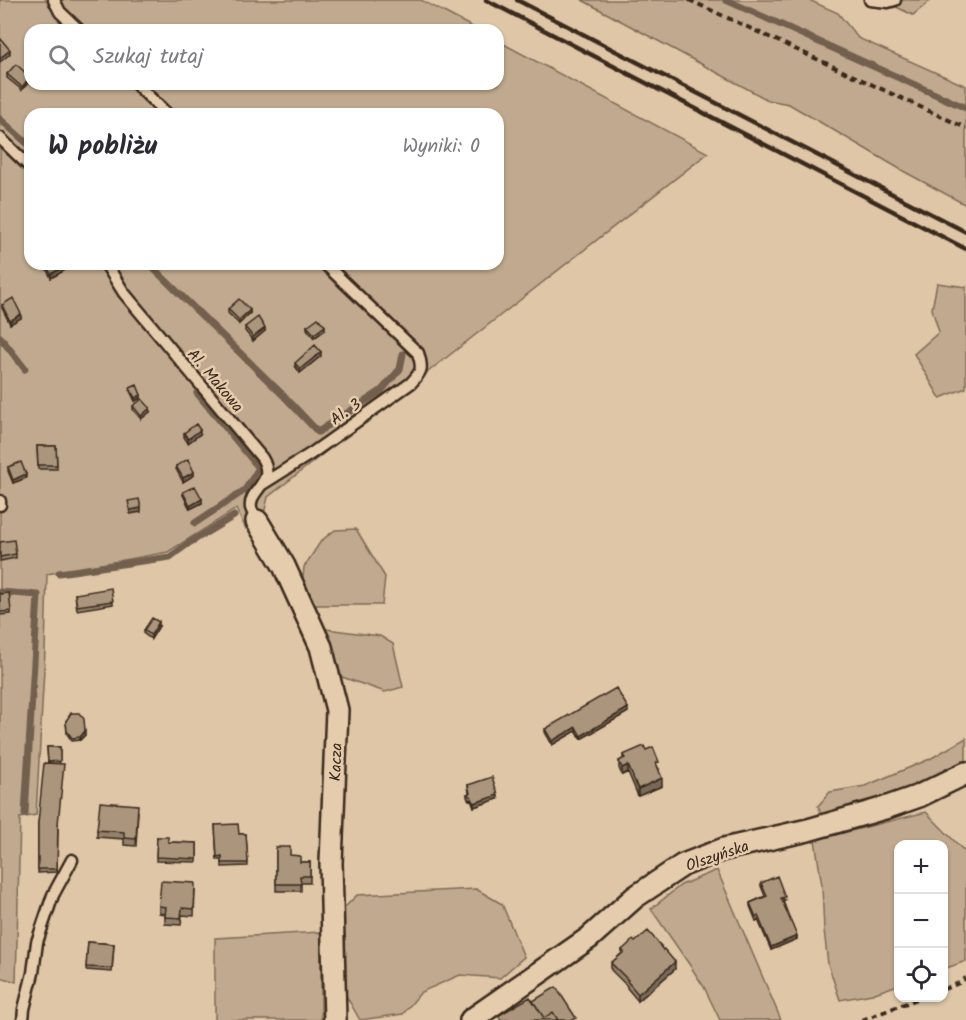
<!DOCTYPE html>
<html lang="pl">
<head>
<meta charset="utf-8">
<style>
	:root { --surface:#fff; --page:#f7f7f7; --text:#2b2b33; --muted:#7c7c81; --line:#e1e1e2 }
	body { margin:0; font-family:Kalam,sans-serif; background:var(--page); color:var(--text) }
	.controls { position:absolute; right:18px; bottom:18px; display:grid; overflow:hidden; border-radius:12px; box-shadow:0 2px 4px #0004 }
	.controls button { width:54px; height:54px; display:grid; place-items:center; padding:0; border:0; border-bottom:2px solid var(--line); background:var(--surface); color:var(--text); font:30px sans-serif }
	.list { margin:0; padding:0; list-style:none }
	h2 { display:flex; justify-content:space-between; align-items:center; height:78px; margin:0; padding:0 24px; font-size:26px }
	h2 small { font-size:20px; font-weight:400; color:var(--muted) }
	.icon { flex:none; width:33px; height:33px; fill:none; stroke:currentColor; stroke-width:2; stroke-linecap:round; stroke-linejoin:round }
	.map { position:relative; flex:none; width:966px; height:1020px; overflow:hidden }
	.search { position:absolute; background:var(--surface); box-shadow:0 2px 4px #0004; left:24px; top:24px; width:480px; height:66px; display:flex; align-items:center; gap:15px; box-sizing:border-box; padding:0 21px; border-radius:18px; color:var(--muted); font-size:22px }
	.panel { position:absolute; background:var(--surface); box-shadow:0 2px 4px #0004; left:24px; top:108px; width:480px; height:162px; border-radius:18px }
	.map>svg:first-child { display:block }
</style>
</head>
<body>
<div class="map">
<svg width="966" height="1020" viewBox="0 0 966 1020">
	<rect width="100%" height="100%" fill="#dec6a7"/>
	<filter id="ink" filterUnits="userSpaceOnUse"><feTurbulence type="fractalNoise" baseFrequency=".0167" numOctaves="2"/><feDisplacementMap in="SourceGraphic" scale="12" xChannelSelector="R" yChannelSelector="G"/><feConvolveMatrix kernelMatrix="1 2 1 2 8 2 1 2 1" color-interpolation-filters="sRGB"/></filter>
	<g filter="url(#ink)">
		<!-- green -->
		<path fill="#c0a98e" stroke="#7e6a56" stroke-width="1.5" fill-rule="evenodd" d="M0,0H421L478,30H30V84H498V41L708,153L268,497L263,518L246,529L236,509L168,552L47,574L45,651L36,815L20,818L16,982L0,977ZM30,114H498V264H30Z
			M582,0H809L838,13L858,38L966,86V205L905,172L789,104L768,100Z
			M882,0H931L913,15Z
			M937,283L966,287V388L940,398L914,354L939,332L932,309Z
			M356,529L385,577L382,605H311L302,587L304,567L321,541L335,530Z
			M326,629L380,636L393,644L403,687L385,692L342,677L333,667L324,633Z
			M966,738V763L951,772L878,803L822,817L818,806L830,792L865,786L930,759Z
			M926,812L966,853V961L944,969V844H898V985L872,994L840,1000L828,964L824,930L822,886L815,840Z
			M717,870L781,1020H720L704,987L689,964L651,909L681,885Z
			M476,889L502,904L524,957L500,978L460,975L421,992L403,1014L360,1020L344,992L343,909L357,895Z
			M321,932V1020H215V938Z"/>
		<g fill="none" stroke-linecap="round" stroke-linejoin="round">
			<!-- stream -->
			<path stroke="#735f4d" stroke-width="7" d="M726,0L966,108
				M0,119L30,146
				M149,264L284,396L318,432L381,391L400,369L403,354
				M0,337L25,369
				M195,523L245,490L259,468L197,393
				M59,573L170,557L189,543L234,516
				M0,592L38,595L25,814"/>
			<!-- lane casing -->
			<g stroke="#3b2a1e" stroke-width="15">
				<path id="lane" d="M54,0L60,12L79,30
					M870,0L888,2L895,0
					M136,84L167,114
					M0,138L30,167
					M106,264L124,293L262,458C277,483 248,489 251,508C252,512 256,517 257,521
					M261,485L312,453L411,383C422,371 423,369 418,353L325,264
					M0,501V505
					M23,1020L24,1009L33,973L37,942L53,895L72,860"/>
			</g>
			<!-- street casing -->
			<g stroke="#3b2a1e" stroke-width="26">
				<path id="street" d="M257,521L284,566L321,647L337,710L331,863L335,1020
					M471,1020L589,938L635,897L683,865L724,849L808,830L885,808L919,796L966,773"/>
			</g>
			<!-- path -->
			<path stroke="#3b2a1e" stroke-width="4" stroke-dasharray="6 4.5" stroke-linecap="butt" d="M689,0L966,128
				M944,989L959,983L966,978
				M862,1020L920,998"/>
			<!-- lane -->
			<use href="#lane" stroke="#e5ccad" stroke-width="10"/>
			<!-- street -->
			<use href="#street" stroke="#e5ccad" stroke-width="21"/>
			<!-- rail -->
			<path stroke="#3b2a1e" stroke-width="4.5" d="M486,0L966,249
				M517,0L966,232"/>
		</g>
		<!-- wall -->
		<path fill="#93816c" stroke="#3b2a1e" stroke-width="1.5" d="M7,74L30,77L22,90L7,78Z
			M44,264H64L65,270L51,278Z
			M2,305L21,318L10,324L2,308Z
			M228,309L250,313L239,324L228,313Z
			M307,326L325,330L314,338L307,329Z
			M245,327L265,331L253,341L245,331Z
			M321,356L300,373L295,366V363Z
			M130,388L141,398L135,401L130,391Z
			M133,406L150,412L141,419L133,410Z
			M184,433L200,434L188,443L184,437Z
			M37,446H56L57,469H38Z
			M176,466L194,475L183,482L176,469Z
			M8,467L26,478L13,483L8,471Z
			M183,492L202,503L190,509L183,495Z
			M0,542L16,554V558L0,561Z
			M0,594L11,611V614L0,615Z
			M75,594L113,601V604L77,610Z
			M159,626L151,639L144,634V630Z
			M628,712L581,739L576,731L552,745L545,732V729Z
			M66,721L85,735L80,740L72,741L67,734Z
			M47,747H60L57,872L38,873V823L48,763Z
			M646,750L659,769H658L662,786L638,796L628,772L622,775L619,768V761L623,759V755Z
			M468,785L498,799L474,807L471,799L469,800L467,797V794L469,793Z
			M138,812L136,846L124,845V839L97,837V830Z
			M215,825L239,834H246L248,866L222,867V860H217Z
			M157,837L168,842L197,843V862L156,861Z
			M276,847L300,862H310V883H301V891H276Z
			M761,883L785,900L783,901L797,939L771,950L758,920L756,921L750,906V903L765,896L761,886Z
			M195,890L194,916L182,915L181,925L165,924V914L159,913V906Z
			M88,942L114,944L112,972L86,970Z
			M635,942L661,948L675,969L638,1001L627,988V986L611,970V963L622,953V950Z"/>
		<!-- shaded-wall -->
		<path fill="#786958" stroke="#3b2a1e" stroke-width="1.5" d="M10,50V54L0,62V58Z
			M30,78V81L22,90V87Z
			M65,266V270L51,278V274Z
			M250,310V313L239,324V320Z
			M21,314V318L10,324V321Z
			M325,326V330L314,338V334Z
			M265,328V331L253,341V337Z
			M321,352V356L300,373V369Z
			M141,395V398L135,401V398Z
			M150,408V412L141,419V416Z
			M200,430V434L188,443V439Z
			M194,472V475L183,482V478Z
			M26,474V478L13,483V480Z
			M202,499V503L190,509V506Z
			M141,508V512L130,514V510Z
			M159,622V626L151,639V635Z
			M628,708V712L581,739V736Z
			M576,727V731L552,745V741Z
			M85,731V735L80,740V737Z
			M628,765V772L622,775V768Z
			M662,778V786L638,796V789Z
			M498,795V799L474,807V803Z
			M797,936V939L771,950V947Z
			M675,962V969L638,1001V994Z"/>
		<!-- building -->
		<path fill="#ab967d" stroke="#3b2a1e" stroke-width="1.5" d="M0,38L10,50L0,58Z
			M16,64L30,77L22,87L7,74Z
			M45,264H64L65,266L51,274Z
			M13,298L21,314L10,321L2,305Z
			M239,299L250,310L239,320L228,309Z
			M258,317L265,328L253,337L245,327Z
			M318,318L325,326L314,334L307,326Z
			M315,345L321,352L300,369L295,363Z
			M137,385L141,395L135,398L130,388Z
			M142,399L150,408L141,416L133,406Z
			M196,424L200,430L188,439L184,433Z
			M37,446H56L57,465H38Z
			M188,459L194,472L183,478L176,466Z
			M21,462L26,474L13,480L8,467Z
			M195,486L202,499L190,506L183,492Z
			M139,499L141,508L130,510L128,501Z
			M14,540L16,554L0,557V542Z
			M111,588L113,601L77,606L75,594Z
			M9,593L11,611L0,612V594Z
			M152,618L159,622L151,635L144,630Z
			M616,688L628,708L581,736L576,727L552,741L545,729Z
			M71,713H79L84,719L85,731L80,737L72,738L67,731L66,721Z
			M644,746L646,750L653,747L659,762L656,763L662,778L638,789L628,765L622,768L619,761L625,758L623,755Z
			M47,747H60V761L48,762Z
			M44,763L64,764L58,824L57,869H38V823Z
			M492,777L498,795L474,803L471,796H469L467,794L470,793L468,785Z
			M100,802L138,805L136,839L124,838V832L97,830Z
			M238,824L239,834H246L248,863H222V856L217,857L215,825Z
			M157,837H168V842L197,843V859L156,857Z
			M276,847H290V855L300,856V862H310V876H300L301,884H276Z
			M777,876L785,897L781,898L797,936L771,947L759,918L758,916L756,917L750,903L767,896L761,883Z
			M161,881L195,883L194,909L182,908L181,918L165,917L166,907L159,906Z
			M648,931L661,946H660L663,950L664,949L675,962L638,994L627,981L628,980L611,963L624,952L622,950L633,940L635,942Z
			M88,942L114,944L112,968L86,967Z
			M556,987L576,1018L572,1020H558L553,1012L544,1018L533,1001Z
			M530,997L544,1018L553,1012L558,1020H501L498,1016Z"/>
	</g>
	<g text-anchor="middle" stroke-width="5" stroke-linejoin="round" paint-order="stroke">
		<!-- street labels -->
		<g font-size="16" fill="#3b2a1e" stroke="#e5ccad">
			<text transform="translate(216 380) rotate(50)" y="6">Al. Makowa</text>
			<text transform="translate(345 411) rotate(-35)" y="6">Al. 3</text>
			<text transform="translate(335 762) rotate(-88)" y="6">Kacza</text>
			<text transform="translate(717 855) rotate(-19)" y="6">Olszyńska</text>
		</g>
	</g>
</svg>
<div class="controls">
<button>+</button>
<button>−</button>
<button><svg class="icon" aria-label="locate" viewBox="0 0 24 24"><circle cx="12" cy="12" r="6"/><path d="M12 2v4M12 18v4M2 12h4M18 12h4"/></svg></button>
</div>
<div class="search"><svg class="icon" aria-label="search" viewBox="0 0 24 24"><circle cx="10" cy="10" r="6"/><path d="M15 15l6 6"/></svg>Szukaj tutaj</div>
<section class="panel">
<h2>W pobliżu<small>Wyniki: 0</small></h2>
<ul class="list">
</ul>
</section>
</div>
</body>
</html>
